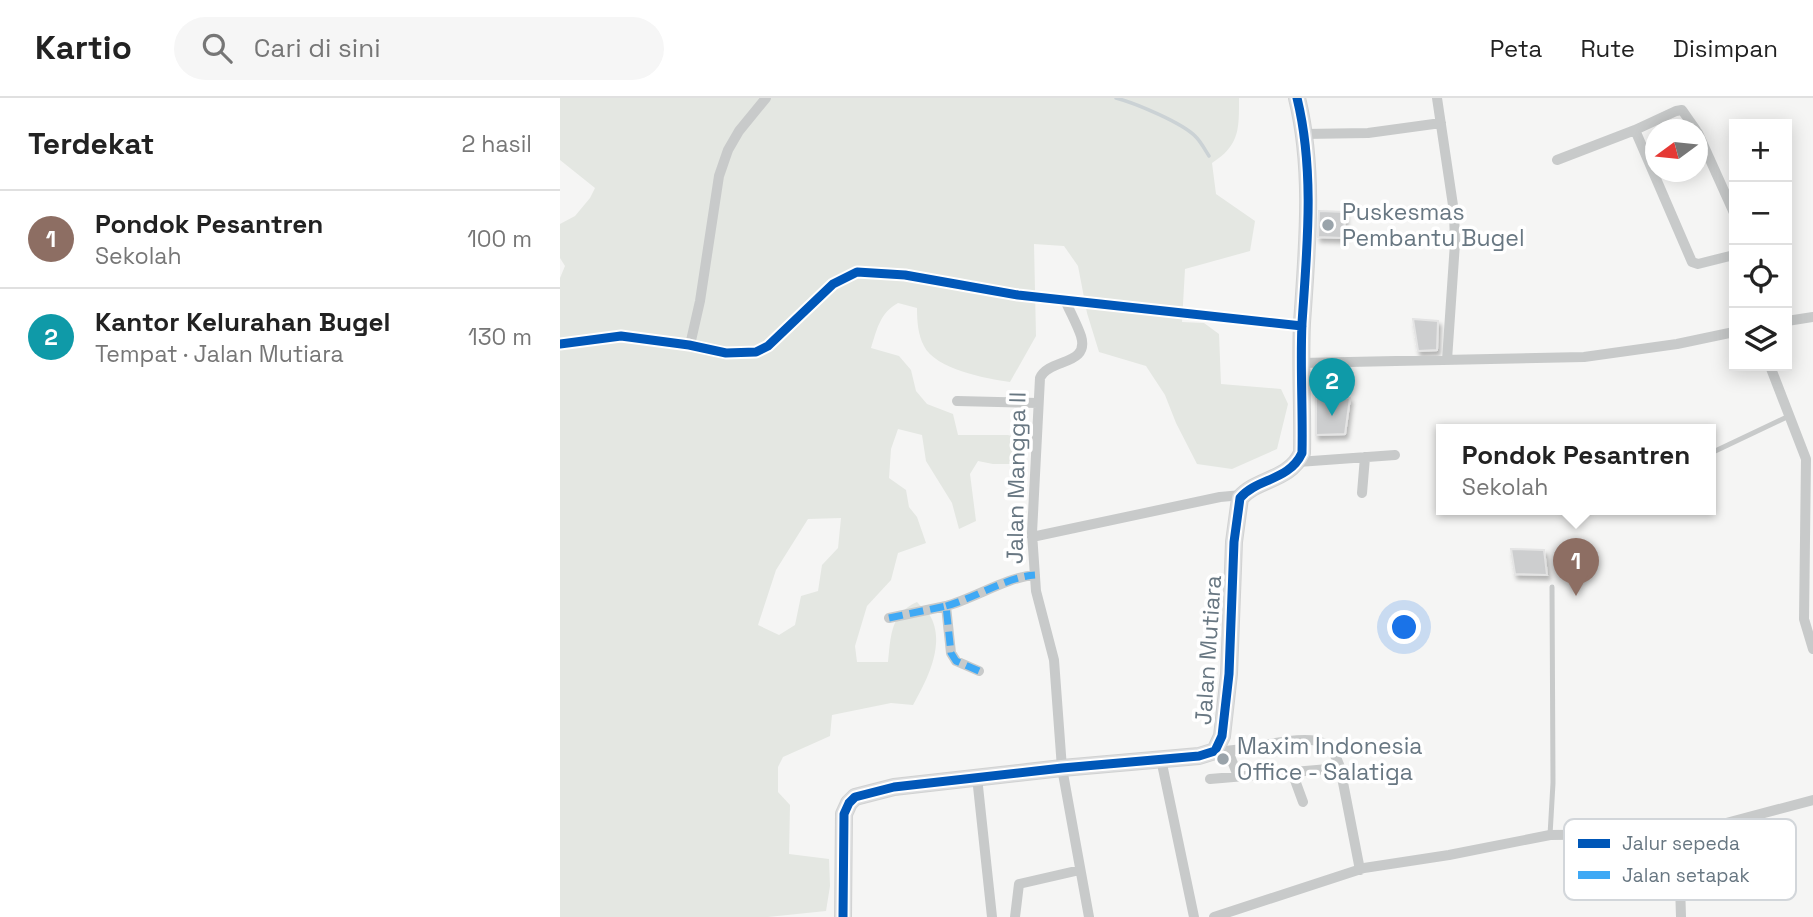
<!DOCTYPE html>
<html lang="id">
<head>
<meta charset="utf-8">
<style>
	:root { --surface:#fff; --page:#f6f6f6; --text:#222; --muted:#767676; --line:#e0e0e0; --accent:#585c5f }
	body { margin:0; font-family:"Space Grotesk",sans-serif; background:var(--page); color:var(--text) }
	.controls { position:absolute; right:21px; top:21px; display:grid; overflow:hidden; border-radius:0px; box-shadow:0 4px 18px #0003 }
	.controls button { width:63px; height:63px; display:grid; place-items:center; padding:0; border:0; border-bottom:2px solid var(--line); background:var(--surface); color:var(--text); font:35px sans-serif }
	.compass { position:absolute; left:1085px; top:21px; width:63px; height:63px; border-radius:50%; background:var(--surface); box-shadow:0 4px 18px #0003; rotate:255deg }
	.you { position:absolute; left:845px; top:530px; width:24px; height:24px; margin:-18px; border:5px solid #fff; border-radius:50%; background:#1a73e8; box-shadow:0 0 0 10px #1a73e833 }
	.badge { display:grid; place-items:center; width:46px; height:46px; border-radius:50%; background:var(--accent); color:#fff; font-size:23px; font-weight:700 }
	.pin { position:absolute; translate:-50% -58px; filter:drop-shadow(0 2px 4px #0008) }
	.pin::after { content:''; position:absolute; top:37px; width:24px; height:21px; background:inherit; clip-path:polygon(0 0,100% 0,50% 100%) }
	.popup { position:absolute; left:876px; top:326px; width:280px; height:91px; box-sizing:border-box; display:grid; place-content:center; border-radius:0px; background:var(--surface); filter:drop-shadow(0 2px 5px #0005); font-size:23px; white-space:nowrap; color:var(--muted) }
	.popup b { font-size:26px; color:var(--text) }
	.popup::after { content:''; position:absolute; left:50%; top:100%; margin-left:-14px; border:14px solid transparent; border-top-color:var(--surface) }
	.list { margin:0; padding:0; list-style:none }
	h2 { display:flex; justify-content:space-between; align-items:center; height:91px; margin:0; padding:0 28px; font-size:30px }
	h2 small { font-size:23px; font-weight:400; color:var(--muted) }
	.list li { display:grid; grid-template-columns:46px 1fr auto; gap:21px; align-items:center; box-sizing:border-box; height:98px; padding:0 28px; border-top:2px solid var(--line) }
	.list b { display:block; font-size:26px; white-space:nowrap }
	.list p { margin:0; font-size:23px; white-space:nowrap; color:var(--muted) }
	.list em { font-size:23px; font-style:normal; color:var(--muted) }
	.icon { flex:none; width:38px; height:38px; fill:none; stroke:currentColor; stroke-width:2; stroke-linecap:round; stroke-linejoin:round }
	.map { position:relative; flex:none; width:1253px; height:819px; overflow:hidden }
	header { display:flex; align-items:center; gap:42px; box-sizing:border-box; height:98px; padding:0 35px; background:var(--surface); border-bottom:2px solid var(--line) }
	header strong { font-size:33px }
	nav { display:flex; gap:38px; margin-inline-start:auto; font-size:24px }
	.search { width:490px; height:63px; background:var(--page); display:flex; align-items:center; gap:18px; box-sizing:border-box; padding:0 24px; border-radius:38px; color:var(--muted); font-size:26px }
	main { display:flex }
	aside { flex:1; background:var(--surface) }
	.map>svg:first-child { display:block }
</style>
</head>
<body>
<header>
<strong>Kartio</strong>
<div class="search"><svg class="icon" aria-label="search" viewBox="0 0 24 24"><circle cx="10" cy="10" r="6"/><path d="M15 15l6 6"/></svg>Cari di sini</div>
<nav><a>Peta</a><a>Rute</a><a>Disimpan</a></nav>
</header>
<main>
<aside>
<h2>Terdekat<small>2 hasil</small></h2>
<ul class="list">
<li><span class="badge" style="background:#8d6e63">1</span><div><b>Pondok Pesantren</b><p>Sekolah</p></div><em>100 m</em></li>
<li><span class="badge" style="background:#0f9aa8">2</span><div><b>Kantor Kelurahan Bugel</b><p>Tempat · Jalan Mutiara</p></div><em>130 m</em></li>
</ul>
</aside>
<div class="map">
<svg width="1253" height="819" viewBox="0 0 1253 819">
	<defs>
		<filter id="shadow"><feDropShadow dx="2.5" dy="4.5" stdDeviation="2" flood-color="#0004"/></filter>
	</defs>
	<rect width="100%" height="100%" fill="#f5f5f4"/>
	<!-- green -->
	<path fill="#e4e7e2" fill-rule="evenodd" d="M0,0H679C679,31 680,47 652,65L656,96L695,123L690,153L625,171L622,224L644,225L659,236L661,286L721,291L728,306L717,351L672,371L637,366L616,325L605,297L586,268L539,254L527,215L518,168L504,148L474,146L476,238L450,284C427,281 375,271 364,248C358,237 357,223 357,210L338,205C320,215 317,231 311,250L339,258L351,272L356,293L367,306L393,316L398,337H448L462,341L461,366H433L418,363L410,376L416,423L399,431L392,405L366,363L362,337L338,331L331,351L329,380L346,392L349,409L357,419L366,445L338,455L331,482L307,508L295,548L297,564H328C331,538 330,516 357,504C360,508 366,512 369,516C387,544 367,582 353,607L331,605L272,617L270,638L223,659L218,669V694L230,707L229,756L269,761L270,788L266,813L208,819H0V180L5,168L0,160V126L15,118L30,100L35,90L0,62ZM281,420L278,450L262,467L258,493L241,498L235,527L219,537L198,527L216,472L248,421Z"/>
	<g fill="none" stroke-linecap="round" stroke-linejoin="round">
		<!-- stream -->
		<path stroke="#cbd2d5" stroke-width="3.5" d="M556,0C575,5 623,25 636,39C641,44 645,52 649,58"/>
	</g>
	<!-- building -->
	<path fill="#cdcecf" stroke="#e4e4e4" stroke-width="2" filter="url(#shadow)" d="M759,113L785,114L784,140L758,139Z
		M853,221L878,223L877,252L858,253Z
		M756,296L790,300L785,336L756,337Z
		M951,451L984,452L987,477L955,476Z"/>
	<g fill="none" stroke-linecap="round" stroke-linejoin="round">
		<!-- secondary casing -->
		<g stroke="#d1d2d2" stroke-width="18">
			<path id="secondary" d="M283,819L284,716L289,705L295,699L334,689L502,670L639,658L655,653L662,638L669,576L674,444L680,400C697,380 729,383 742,355C743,312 740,269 742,225C747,151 755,73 737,0"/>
		</g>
		<!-- lane -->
		<path stroke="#c8caca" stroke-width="5" d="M1151,355L1229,318
			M990,737L993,685L992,489"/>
		<!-- street -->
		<path stroke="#c8caca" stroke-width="10" d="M877,0L894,114L895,145L887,262
			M1136,32L1122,12L1116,13L1075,32L1132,164L1138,166L1174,157
			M1138,35L1174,115
			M744,36L808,35L881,25
			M997,62L1075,32
			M505,202C510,214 517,226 521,238C530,268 489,260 480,280L472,435L476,493L494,562L502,670L529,819
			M1227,223L1253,219
			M0,246L61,238L129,247L166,255L196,254L208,248L273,186L297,174L345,177L458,197L742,228
			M130,247L140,203L159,78L168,52L179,33L206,0
			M741,265L1024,259L1117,246L1174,234
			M1210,268L1246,361L1244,521L1253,551
			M397,303L478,305
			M738,364L835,357
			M802,395L805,359
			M472,439L660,399L682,397
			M386,508C415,500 447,479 475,477
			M329,520L386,508L391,555L396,563L419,573
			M655,653C683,655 744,633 765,646C774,651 776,660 780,669L800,772
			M668,653L678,678
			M601,661L634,819
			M732,674L743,704
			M417,679L432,819
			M650,681L780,670
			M1110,740L1253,702
			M455,819L459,786L520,772
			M654,819L804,770L889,757L990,737L1086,736H1100L1110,740L1120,786L1121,819"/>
		<!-- secondary -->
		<use href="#secondary" stroke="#dddedf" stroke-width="16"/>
		<!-- quiet -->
		<path stroke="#3fa9f5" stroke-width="7" stroke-dasharray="14 7" stroke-linecap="butt" d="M386,508C415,500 447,479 475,477
			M329,520L386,508L391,555L396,563L419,573"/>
		<!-- cycleway casing -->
		<g stroke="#fff" stroke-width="13">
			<path id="cycleway" d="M0,246L61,238L129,247L166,255L196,254L208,248L273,186L297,174L345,177L458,197L742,228
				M283,819L284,716L289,705L295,699L334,689L502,670L639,658L655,653L662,638L669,576L674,444L680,400C697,380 729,383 742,355C743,312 740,269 742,225C747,151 755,73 737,0"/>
		</g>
		<!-- cycleway -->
		<use href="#cycleway" stroke="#0057b8" stroke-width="9"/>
	</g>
	<!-- markers -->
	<g fill="#99a3aa" stroke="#fff" stroke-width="2.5">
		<circle cx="768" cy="127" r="7"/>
		<circle cx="663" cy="661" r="7"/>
	</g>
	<g text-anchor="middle" stroke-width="7" stroke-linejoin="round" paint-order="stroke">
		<!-- poi labels -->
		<g font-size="23" fill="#687782" stroke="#fff" text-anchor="start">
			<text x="782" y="122">Puskesmas<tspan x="782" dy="26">Pembantu Bugel</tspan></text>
			<text x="677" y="656">Maxim Indonesia<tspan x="677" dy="26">Office - Salatiga</tspan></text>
		</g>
		<!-- street labels -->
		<g font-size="23" fill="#687782" stroke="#fff">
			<text transform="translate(456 380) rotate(-89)" y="8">Jalan Mangga II</text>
			<text transform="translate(648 552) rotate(-86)" y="8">Jalan Mutiara</text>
		</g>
	</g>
	<!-- legend -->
	<rect x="1004" y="721" width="232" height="81" rx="10" fill="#fff" stroke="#d2d6da" stroke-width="2"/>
	<rect x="1018" y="741" width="32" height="9" fill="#0057b8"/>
	<rect x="1018" y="773" width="32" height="8" fill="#3fa9f5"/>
	<g font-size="19" fill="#687782">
		<text x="1062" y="752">Jalur sepeda</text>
		<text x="1062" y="784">Jalan setapak</text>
	</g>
</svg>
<div class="controls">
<button>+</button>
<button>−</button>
<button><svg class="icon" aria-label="locate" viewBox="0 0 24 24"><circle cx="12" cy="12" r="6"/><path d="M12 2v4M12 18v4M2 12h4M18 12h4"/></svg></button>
<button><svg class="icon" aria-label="layers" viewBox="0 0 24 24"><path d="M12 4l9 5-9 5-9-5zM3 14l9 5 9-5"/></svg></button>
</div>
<svg class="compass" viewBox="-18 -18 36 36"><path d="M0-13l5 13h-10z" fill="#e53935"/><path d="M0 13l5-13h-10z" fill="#767676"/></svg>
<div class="you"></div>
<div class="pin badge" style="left:1016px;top:498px;background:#8d6e63">1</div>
<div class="popup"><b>Pondok Pesantren</b>Sekolah</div>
<div class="pin badge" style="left:772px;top:318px;background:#0f9aa8">2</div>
</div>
</main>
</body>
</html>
